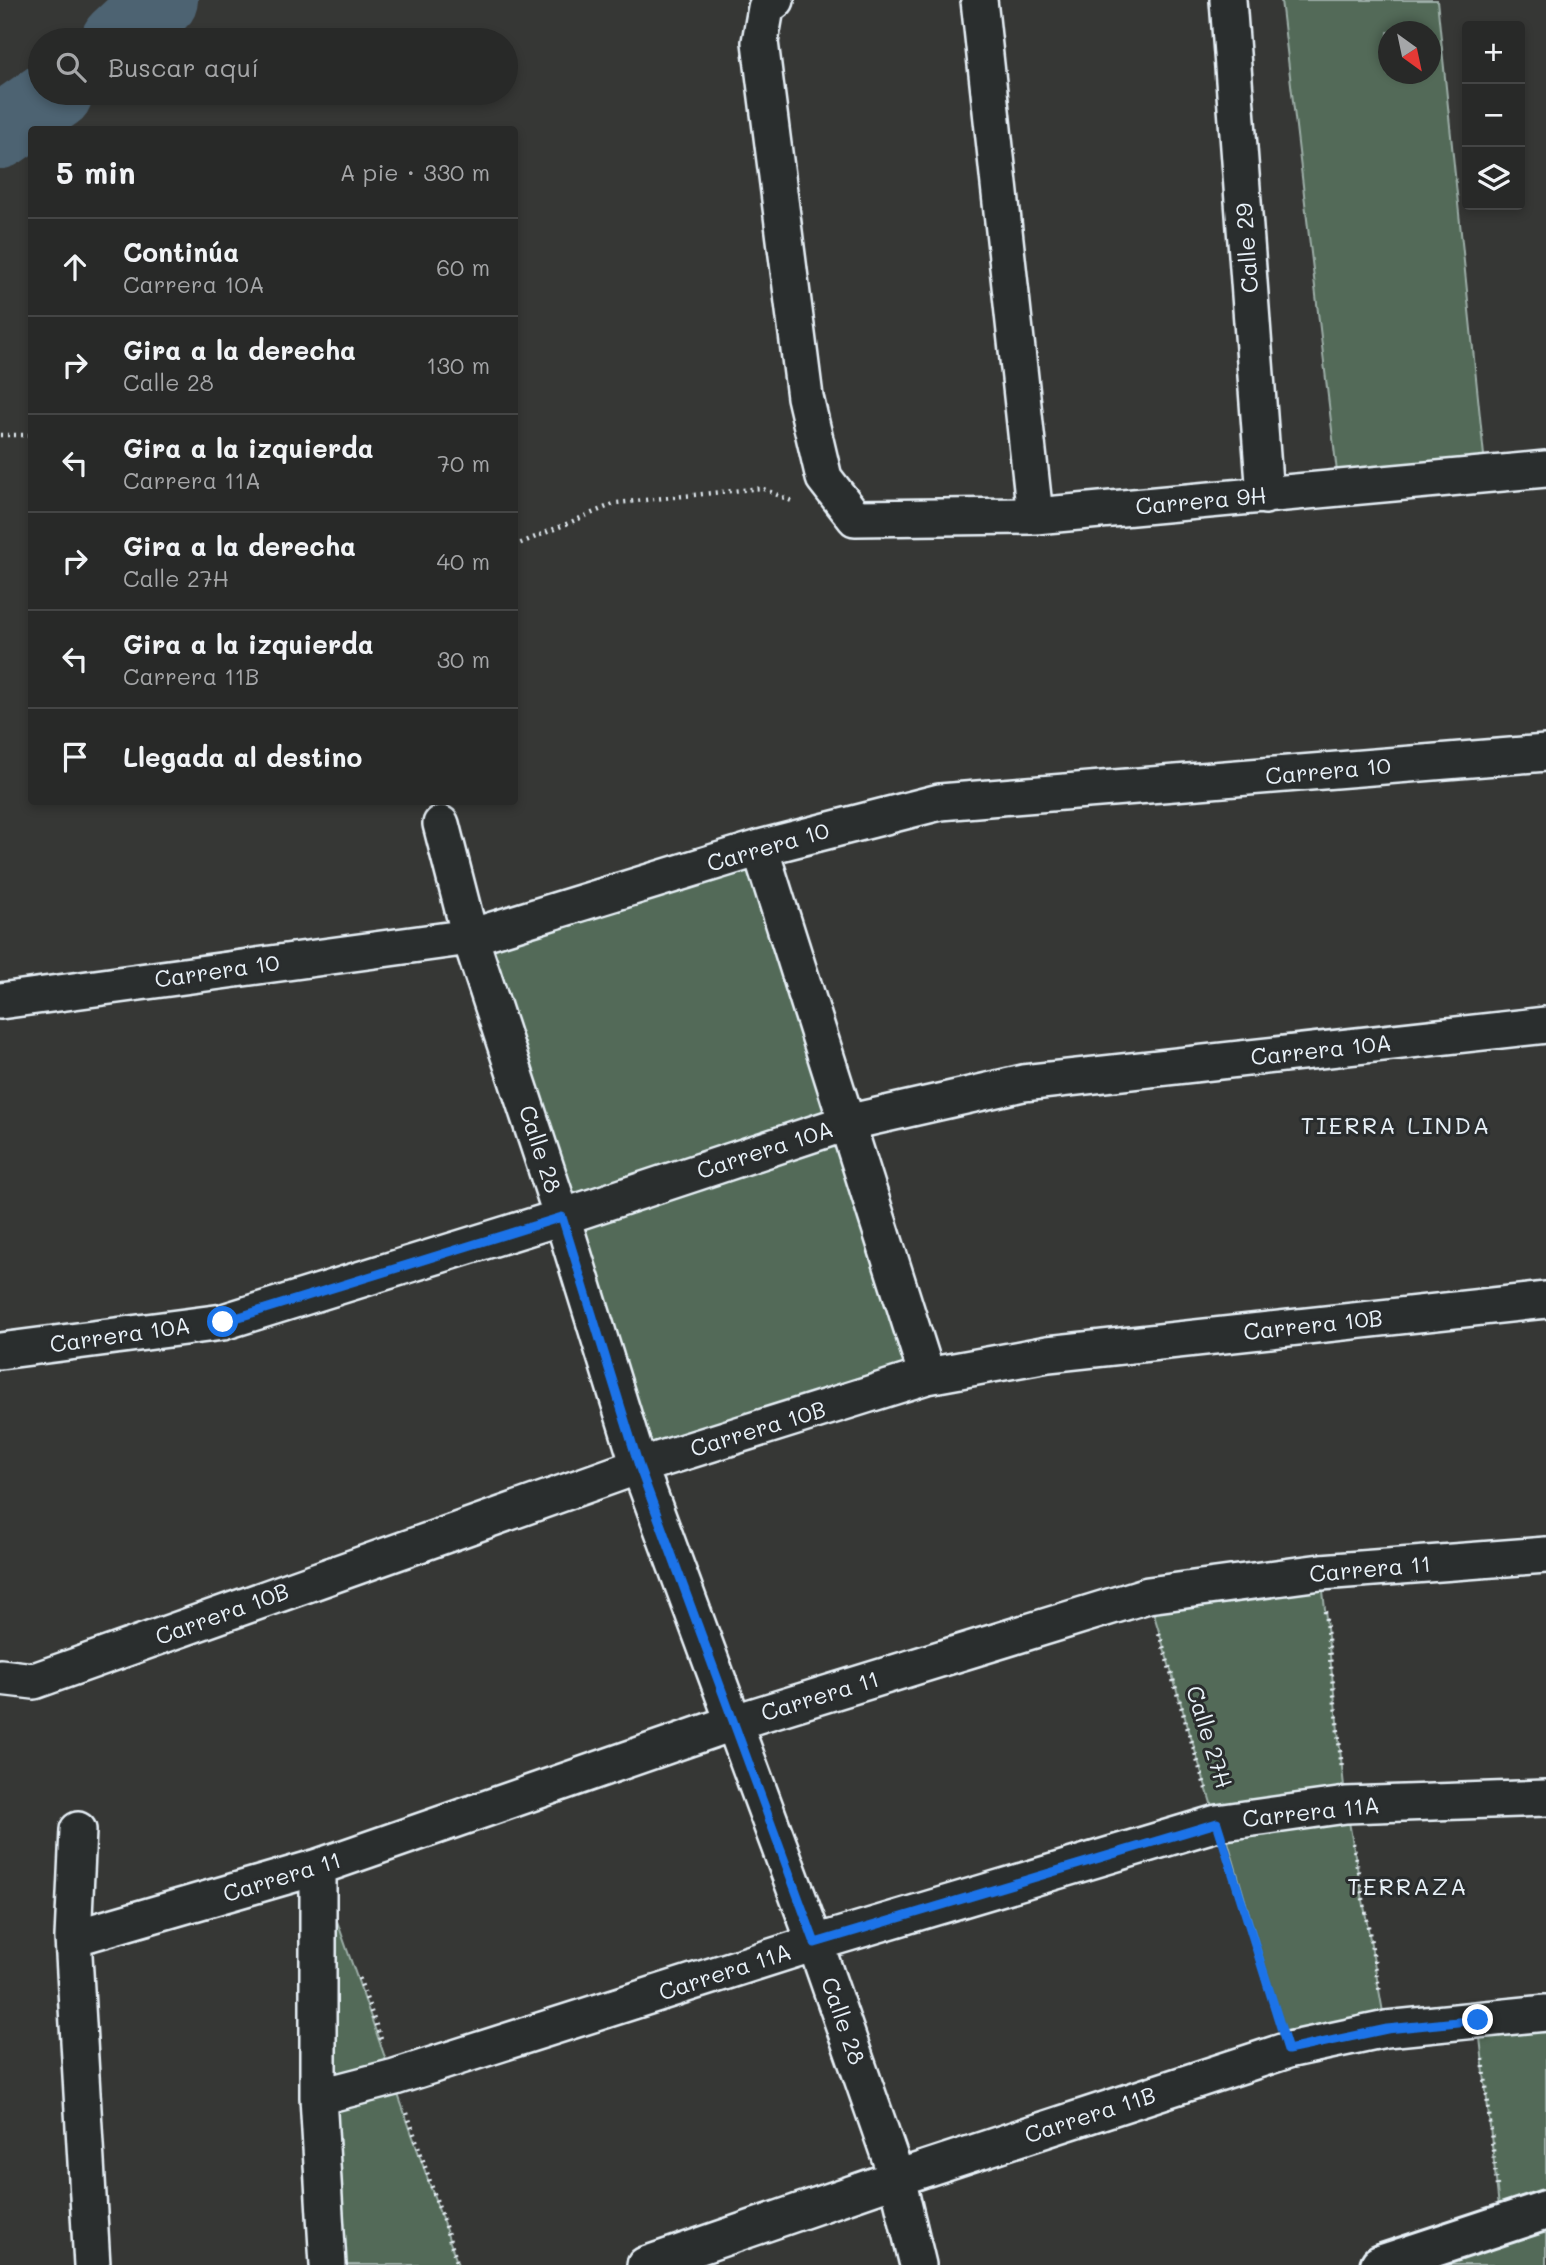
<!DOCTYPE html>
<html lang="es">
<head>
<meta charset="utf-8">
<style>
	:root { --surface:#282928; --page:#343534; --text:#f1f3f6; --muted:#a5a6a8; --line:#444545 }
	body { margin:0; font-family:Mali,sans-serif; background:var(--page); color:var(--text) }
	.controls { position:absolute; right:21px; top:21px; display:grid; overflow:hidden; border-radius:7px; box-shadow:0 4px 10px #0003 }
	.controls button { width:63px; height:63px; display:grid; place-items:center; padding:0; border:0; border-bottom:2px solid var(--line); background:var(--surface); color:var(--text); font:35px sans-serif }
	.compass { position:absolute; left:1378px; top:21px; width:63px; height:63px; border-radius:50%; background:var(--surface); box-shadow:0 4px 10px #0003; rotate:147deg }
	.stop { position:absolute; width:21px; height:21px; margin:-16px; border:5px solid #1a73e8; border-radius:50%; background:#fff }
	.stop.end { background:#1a73e8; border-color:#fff; box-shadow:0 2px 7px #0008 }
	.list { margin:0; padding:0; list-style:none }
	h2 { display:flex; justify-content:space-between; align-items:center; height:91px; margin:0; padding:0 28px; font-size:30px }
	h2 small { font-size:23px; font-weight:400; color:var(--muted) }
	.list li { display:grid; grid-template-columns:46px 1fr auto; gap:21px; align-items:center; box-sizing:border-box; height:98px; padding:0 28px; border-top:2px solid var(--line) }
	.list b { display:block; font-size:26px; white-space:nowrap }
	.list p { margin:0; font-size:23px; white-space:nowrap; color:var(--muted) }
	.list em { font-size:23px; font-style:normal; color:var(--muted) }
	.icon { flex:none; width:38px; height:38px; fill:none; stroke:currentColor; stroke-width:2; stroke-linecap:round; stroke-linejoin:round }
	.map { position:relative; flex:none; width:1546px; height:2265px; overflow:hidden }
	.search { position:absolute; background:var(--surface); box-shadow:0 4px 10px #0003; left:28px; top:28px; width:490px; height:77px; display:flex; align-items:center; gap:18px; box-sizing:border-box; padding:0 24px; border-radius:38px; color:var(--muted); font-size:26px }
	.panel { position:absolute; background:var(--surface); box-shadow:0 4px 10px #0003; left:28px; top:126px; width:490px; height:679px; border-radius:7px }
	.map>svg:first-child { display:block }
</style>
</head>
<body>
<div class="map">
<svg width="1546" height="2265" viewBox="0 0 1546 2265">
	<rect width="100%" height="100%" fill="#363735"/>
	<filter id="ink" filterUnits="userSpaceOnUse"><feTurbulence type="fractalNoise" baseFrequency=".0143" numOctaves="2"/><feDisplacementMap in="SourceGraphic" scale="14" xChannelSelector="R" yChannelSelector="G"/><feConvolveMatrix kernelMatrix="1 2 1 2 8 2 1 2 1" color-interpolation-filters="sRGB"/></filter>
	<g filter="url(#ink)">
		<!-- green -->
		<path fill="#526b58" stroke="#9daea8" stroke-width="2" fill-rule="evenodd" d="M1281,0H1437L1486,475L1339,489ZM1388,32H1430V74H1388Z
			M760,848L927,1376L639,1466L470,937Z
			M1321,1572L1346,1805L1386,2029L1288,2050L1225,1831L1217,1823L1148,1595Z
			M318,1867L458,2265H328Z
			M1546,2013V2265H1380L1501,2225L1478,2020Z"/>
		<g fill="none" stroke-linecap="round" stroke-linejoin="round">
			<!-- river -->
			<path stroke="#4e6372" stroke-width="74" d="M118,40L161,0
				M0,132L56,93"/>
			<!-- minor casing -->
			<g stroke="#e8f1f8" stroke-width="40">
				<path id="minor" d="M776,0L766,8L760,42L805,397L824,478L855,518L1035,516L1546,469
					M979,0L1035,516
					M1228,0L1265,496
					M441,824L470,937L562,1217L639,1466L815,1943L897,2178L918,2265
					M760,848L927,1376
					M0,1001L470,937L760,848L940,802L1546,753
					M0,1351L223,1322L562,1217L846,1123L1023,1083L1546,1025
					M0,1677L34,1681L639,1466L927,1376L1048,1354L1546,1300
					M78,1830L73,1938L92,2265
					M318,1867V2097L328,2265
					M73,1938L318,1867L735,1722L1148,1595L1321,1572L1546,1555
					M318,2097L395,2077L815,1943L1217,1823L1346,1805L1546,1798
					M645,2265L897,2178L1288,2050L1386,2029L1546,2013"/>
			</g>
			<!-- tertiary casing -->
			<g stroke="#e8f1f8" stroke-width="44">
				<path id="tertiary" d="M1380,2265L1546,2210"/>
			</g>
			<!-- path -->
			<path stroke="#e8f1f8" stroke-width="4.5" stroke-dasharray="2 5" stroke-linecap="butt" d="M0,435H32
				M514,546L616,503L761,488L792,501
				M1325,1611L1342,1769
				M1159,1633L1206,1789
				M1353,1843L1380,1993
				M1228,1860L1277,2016
				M359,1978L382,2042
				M1483,2059L1497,2186
				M407,2113L458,2265"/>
			<!-- minor -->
			<use href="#minor" stroke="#2a2d2e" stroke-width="35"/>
			<!-- tertiary -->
			<use href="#tertiary" stroke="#2a2d2e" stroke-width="38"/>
		</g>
	</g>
	<g fill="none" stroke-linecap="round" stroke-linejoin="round" filter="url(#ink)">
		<!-- route -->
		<path stroke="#1a73e8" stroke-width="9" d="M223,1322L562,1217L639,1466L815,1943L1217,1823L1288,2050L1387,2029L1478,2020"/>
	</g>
	<g text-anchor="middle" stroke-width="6" stroke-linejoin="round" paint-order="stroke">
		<!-- street labels -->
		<g font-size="23" fill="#e8f1f8" stroke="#2a2d2e">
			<text transform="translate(1247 248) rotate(-94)" y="8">Calle 29</text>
			<text transform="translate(1201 501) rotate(-5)" y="8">Carrera 9H</text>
			<text transform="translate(1328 771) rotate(-5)" y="8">Carrera 10</text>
			<text transform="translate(768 847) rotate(-16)" y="8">Carrera 10</text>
			<text transform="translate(217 971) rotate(-8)" y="8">Carrera 10</text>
			<text transform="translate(1321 1050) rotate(-6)" y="8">Carrera 10A</text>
			<text transform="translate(540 1149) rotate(72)" y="8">Calle 28</text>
			<text transform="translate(765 1150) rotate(-18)" y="8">Carrera 10A</text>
			<text transform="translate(1313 1325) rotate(-6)" y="8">Carrera 10B</text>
			<text transform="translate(120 1335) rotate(-8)" y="8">Carrera 10A</text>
			<text transform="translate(758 1429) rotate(-17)" y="8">Carrera 10B</text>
			<text transform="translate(1370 1569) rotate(-5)" y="8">Carrera 11</text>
			<text transform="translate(222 1614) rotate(-20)" y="8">Carrera 10B</text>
			<text transform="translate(820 1696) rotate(-17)" y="8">Carrera 11</text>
			<text transform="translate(1209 1737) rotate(73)" y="8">Calle 27H</text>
			<text transform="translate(1311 1812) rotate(-6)" y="8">Carrera 11A</text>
			<text transform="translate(282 1877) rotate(-17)" y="8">Carrera 11</text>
			<text transform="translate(725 1972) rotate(-18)" y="8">Carrera 11A</text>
			<text transform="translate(843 2021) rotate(71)" y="8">Calle 28</text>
			<text transform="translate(1090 2115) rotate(-18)" y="8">Carrera 11B</text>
		</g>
		<!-- neighbourhood labels -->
		<g font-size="24" letter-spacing="2" fill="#e8f1f8" stroke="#2a2d2e">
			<text x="1396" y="1134">TIERRA LINDA</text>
			<text x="1408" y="1895">TERRAZA</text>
		</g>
	</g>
</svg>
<div class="controls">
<button>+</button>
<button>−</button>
<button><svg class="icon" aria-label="layers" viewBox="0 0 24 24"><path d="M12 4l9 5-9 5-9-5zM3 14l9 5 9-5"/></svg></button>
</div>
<svg class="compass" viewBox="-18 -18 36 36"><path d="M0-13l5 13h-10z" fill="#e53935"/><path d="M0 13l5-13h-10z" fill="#a5a6a8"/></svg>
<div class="stop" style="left:223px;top:1322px"></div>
<div class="stop end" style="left:1478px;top:2020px"></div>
<div class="search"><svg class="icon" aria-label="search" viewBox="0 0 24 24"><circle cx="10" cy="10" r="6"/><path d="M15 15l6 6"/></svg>Buscar aquí</div>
<section class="panel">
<h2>5 min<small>A pie · 330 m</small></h2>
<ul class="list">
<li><svg class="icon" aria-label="ahead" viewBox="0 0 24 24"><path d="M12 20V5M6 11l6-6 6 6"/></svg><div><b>Continúa</b><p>Carrera 10A</p></div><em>60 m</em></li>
<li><svg class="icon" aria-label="right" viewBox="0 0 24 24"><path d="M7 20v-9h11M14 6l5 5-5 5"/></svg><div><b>Gira a la derecha</b><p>Calle 28</p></div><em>130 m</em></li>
<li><svg class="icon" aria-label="left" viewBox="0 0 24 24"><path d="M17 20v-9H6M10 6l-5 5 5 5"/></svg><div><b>Gira a la izquierda</b><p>Carrera 11A</p></div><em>70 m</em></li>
<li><svg class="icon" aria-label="right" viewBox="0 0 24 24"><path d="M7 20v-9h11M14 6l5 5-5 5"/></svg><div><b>Gira a la derecha</b><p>Calle 27H</p></div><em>40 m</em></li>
<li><svg class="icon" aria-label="left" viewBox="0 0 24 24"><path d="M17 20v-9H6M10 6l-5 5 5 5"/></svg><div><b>Gira a la izquierda</b><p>Carrera 11B</p></div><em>30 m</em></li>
<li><svg class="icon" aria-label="arrive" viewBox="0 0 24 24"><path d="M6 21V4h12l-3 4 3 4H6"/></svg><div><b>Llegada al destino</b></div></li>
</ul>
</section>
</div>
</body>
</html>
